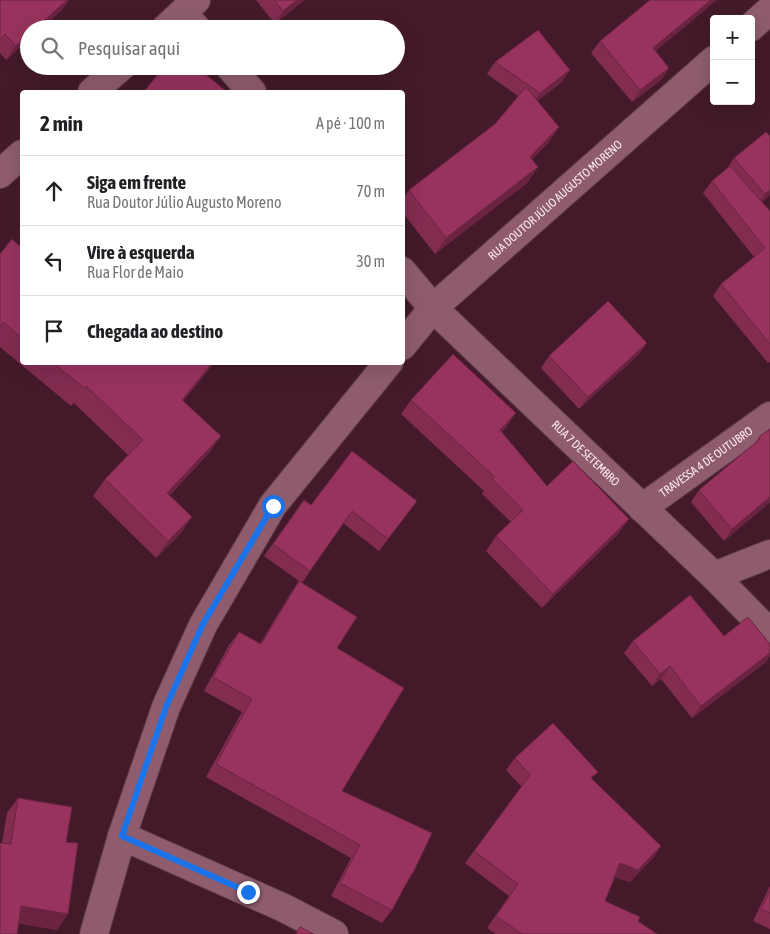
<!DOCTYPE html>
<html lang="pt">
<head>
<meta charset="utf-8">
<style>
	:root { --surface:#fff; --page:#f2f2f2; --text:#202124; --muted:#757577; --line:#e0e0e0 }
	body { margin:0; font-family:"Asap Condensed",sans-serif; background:var(--page); color:var(--text) }
	.controls { position:absolute; right:15px; top:15px; display:grid; overflow:hidden; border-radius:5px; box-shadow:0 5px 20px #0002 }
	.controls button { width:45px; height:45px; display:grid; place-items:center; padding:0; border:0; border-bottom:1px solid var(--line); background:var(--surface); color:var(--text); font:25px sans-serif }
	.stop { position:absolute; width:15px; height:15px; margin:-11px; border:4px solid #1a73e8; border-radius:50%; background:#fff }
	.stop.end { background:#1a73e8; border-color:#fff; box-shadow:0 1px 5px #0008 }
	.list { margin:0; padding:0; list-style:none }
	h2 { display:flex; justify-content:space-between; align-items:center; height:65px; margin:0; padding:0 20px; font-size:21px }
	h2 small { font-size:16px; font-weight:400; color:var(--muted) }
	.list li { display:grid; grid-template-columns:32px 1fr auto; gap:15px; align-items:center; box-sizing:border-box; height:70px; padding:0 20px; border-top:1px solid var(--line) }
	.list b { display:block; font-size:19px; white-space:nowrap }
	.list p { margin:0; font-size:16px; white-space:nowrap; color:var(--muted) }
	.list em { font-size:16px; font-style:normal; color:var(--muted) }
	.icon { flex:none; width:28px; height:28px; fill:none; stroke:currentColor; stroke-width:2; stroke-linecap:round; stroke-linejoin:round }
	.map { position:relative; flex:none; width:770px; height:934px; overflow:hidden }
	.search { position:absolute; background:var(--surface); box-shadow:0 5px 20px #0002; left:20px; top:20px; width:385px; height:55px; display:flex; align-items:center; gap:12px; box-sizing:border-box; padding:0 18px; border-radius:28px; color:var(--muted); font-size:19px }
	.panel { position:absolute; background:var(--surface); box-shadow:0 5px 20px #0002; left:20px; top:90px; width:385px; height:275px; border-radius:5px }
	.map>svg:first-child { display:block }
</style>
</head>
<body>
<div class="map">
<svg width="770" height="934" viewBox="0 0 770 934">
	<rect width="100%" height="100%" fill="#441a2a"/>
	<g fill="none" stroke-linecap="round" stroke-linejoin="round">
		<!-- minor casing -->
		<g stroke="#5c3a48" stroke-width="30">
			<g id="minor">
				<path d="M183,13L197,29"/>
				<path d="M751,27L770,10"/>
				<path d="M229,66L252,92"/>
				<path id="s1" d="M402,271L433,308L714,576L770,633"/>
				<path id="s2" d="M402,346L433,308L714,60"/>
				<path id="s3" d="M642,508L770,416"/>
				<path d="M714,576L770,554"/>
				<path d="M122,836L284,908L334,934"/>
				<path d="M94,934L122,836L166,707L203,625L273,505L389,362"/>
			</g>
		</g>
		<!-- tertiary casing -->
		<g stroke="#5c3a48" stroke-width="30">
			<path id="tertiary" d="M165,29L196,0
				M92,92L122,66
				M0,174L22,154"/>
		</g>
		<!-- minor -->
		<use href="#minor" stroke="#8e5c6d" stroke-width="28"/>
		<!-- tertiary -->
		<use href="#tertiary" stroke="#8e5c6d" stroke-width="28"/>
	</g>
	<!-- wall -->
	<path fill="#822c50" d="M0,0L63,9L41,29H29V39L6,60L0,53Z
		M256,0H304L275,24Z
		M600,41L656,51L669,68L661,80L632,102L591,53Z
		M495,62L562,82L537,101L559,127L548,143L532,159L538,167L527,183L435,254L402,212V200L409,190L495,124L518,96L487,74Z
		M734,158L770,195L762,202L770,211V362L768,363L713,296L721,284L754,257L703,193L712,181L727,168Z
		M22,248V362H215L183,401L221,436L208,454L170,495L192,517L180,534L156,558L93,496L105,479L128,455L74,403L71,406L0,347V254Z
		M647,343L638,355L579,409L541,368L549,356Z
		M411,400L516,413L506,427L502,432L547,486L619,533L542,608L486,551L496,536L511,522L482,494L484,491L401,414Z
		M770,429V502L724,541L691,502L699,490L755,443L759,437Z
		M304,500L311,505L417,501L379,551L343,523L302,583L337,648L342,791L413,873L406,884L392,910L382,923L331,896L351,858L206,777L242,712L204,691L229,645L239,632L260,644L290,594L299,581L264,556Z
		M724,636L770,644V656L766,662L692,718L661,679L652,686L624,653L633,641Z
		M515,758L592,780L661,846L653,858L630,882L615,877L605,901L657,934H496L487,928L509,896L465,863L522,787L506,770Z
		M18,798L66,842L57,930L18,923L2,843L7,813Z
		M770,886V929L753,921Z"/>
	<!-- shaded-wall -->
	<path fill="#6a2441" d="M67,0H69L63,9L41,29H35Z
		M297,0H304L275,24L283,11Z
		M711,0H717L645,60L653,48Z
		M29,34V39L6,60L16,46Z
		M669,68L661,80L632,102L640,90Z
		M570,70L562,82L532,105L540,93Z
		M559,127L548,143L519,173L530,157Z
		M538,167L527,183L435,254L446,238Z
		M770,190V195L756,206L765,194Z
		M647,343L638,355L579,409L588,397Z
		M213,362H215L170,417L182,400Z
		M516,413L506,427L490,444L500,430Z
		M221,436L208,454L155,510L167,493Z
		M770,497V502L724,541L732,529Z
		M192,517L180,534L156,558L168,541Z
		M629,519L619,533L542,608L553,594Z
		M770,653V656L766,662L692,718L701,706Z
		M670,666L661,679L652,686L660,674Z
		M661,846L653,858L630,882L612,876L620,863Z
		M21,906L68,914L57,930L10,922Z"/>
	<!-- building -->
	<path fill="#97335d" stroke="#6a2441" d="M0,0H67L35,29H29V34L16,46L5,34L0,39Z
		M274,0H297L283,11Z
		M650,0H711L653,48L669,68L640,90L600,41Z
		M538,30L570,70L540,93L495,62Z
		M165,66H196L227,92H147L145,90Z
		M526,87L559,127L530,157L538,167L446,238L409,190L495,124Z
		M766,132L770,136V190L765,194L734,158Z
		M730,166L770,211V344L721,284L765,248L712,181Z
		M12,239L22,248V338L3,322L0,328V254Z
		M608,301L647,343L588,397L549,356Z
		M453,354L516,413L500,430L547,486L573,461L629,519L553,594L496,536L523,510L492,479L495,477L411,400Z
		M52,362H213L182,400L221,436L167,493L192,517L168,541L105,479L143,440L86,386L84,388Z
		M770,429V497L732,529L699,490L760,439L759,437Z
		M352,451L417,501L388,539L352,511L310,571L273,544L304,500L311,505Z
		M299,581L357,617L337,648L404,688L342,791L432,833L413,873H412L392,910L340,883L360,845L216,764L252,699L213,677L239,632L261,644Z
		M690,595L724,636L748,617L770,644V653L701,706L670,666L660,674L633,641Z
		M553,723L598,772L591,778L661,846L638,870L620,863L605,901L640,917L638,921L657,934H522L496,916L518,884L474,851L530,775L515,758Z
		M18,798L72,807L66,842L78,843L68,914L21,906L17,934H0V843L11,844Z
		M770,891V913L761,909Z
		M300,927L314,934H296Z"/>
	<g fill="none" stroke-linecap="round" stroke-linejoin="round">
		<!-- route -->
		<path stroke="#1a73e8" stroke-width="6" d="M248,892L122,836L166,707L203,624L273,506"/>
	</g>
	<g text-anchor="middle" stroke-width="5" stroke-linejoin="round" paint-order="stroke">
		<!-- street labels -->
		<g font-size="12" fill="#fceaef" stroke="#1f0c13">
			<text dy="4" stroke="none"><textPath href="#s2" startOffset="212">RUA DOUTOR JÚLIO AUGUSTO MORENO</textPath></text>
			<text dy="4" stroke="none"><textPath href="#s1" startOffset="259">RUA 7 DE SETEMBRO</textPath></text>
			<text dy="4" stroke="none"><textPath href="#s3" startOffset="79">TRAVESSA 4 DE OUTUBRO</textPath></text>
		</g>
	</g>
</svg>
<div class="controls">
<button>+</button>
<button>−</button>
</div>
<div class="stop" style="left:273px;top:506px"></div>
<div class="stop end" style="left:248px;top:892px"></div>
<div class="search"><svg class="icon" aria-label="search" viewBox="0 0 24 24"><circle cx="10" cy="10" r="6"/><path d="M15 15l6 6"/></svg>Pesquisar aqui</div>
<section class="panel">
<h2>2 min<small>A pé · 100 m</small></h2>
<ul class="list">
<li><svg class="icon" aria-label="ahead" viewBox="0 0 24 24"><path d="M12 20V5M6 11l6-6 6 6"/></svg><div><b>Siga em frente</b><p>Rua Doutor Júlio Augusto Moreno</p></div><em>70 m</em></li>
<li><svg class="icon" aria-label="left" viewBox="0 0 24 24"><path d="M17 20v-9H6M10 6l-5 5 5 5"/></svg><div><b>Vire à esquerda</b><p>Rua Flor de Maio</p></div><em>30 m</em></li>
<li><svg class="icon" aria-label="arrive" viewBox="0 0 24 24"><path d="M6 21V4h12l-3 4 3 4H6"/></svg><div><b>Chegada ao destino</b></div></li>
</ul>
</section>
</div>
</body>
</html>
